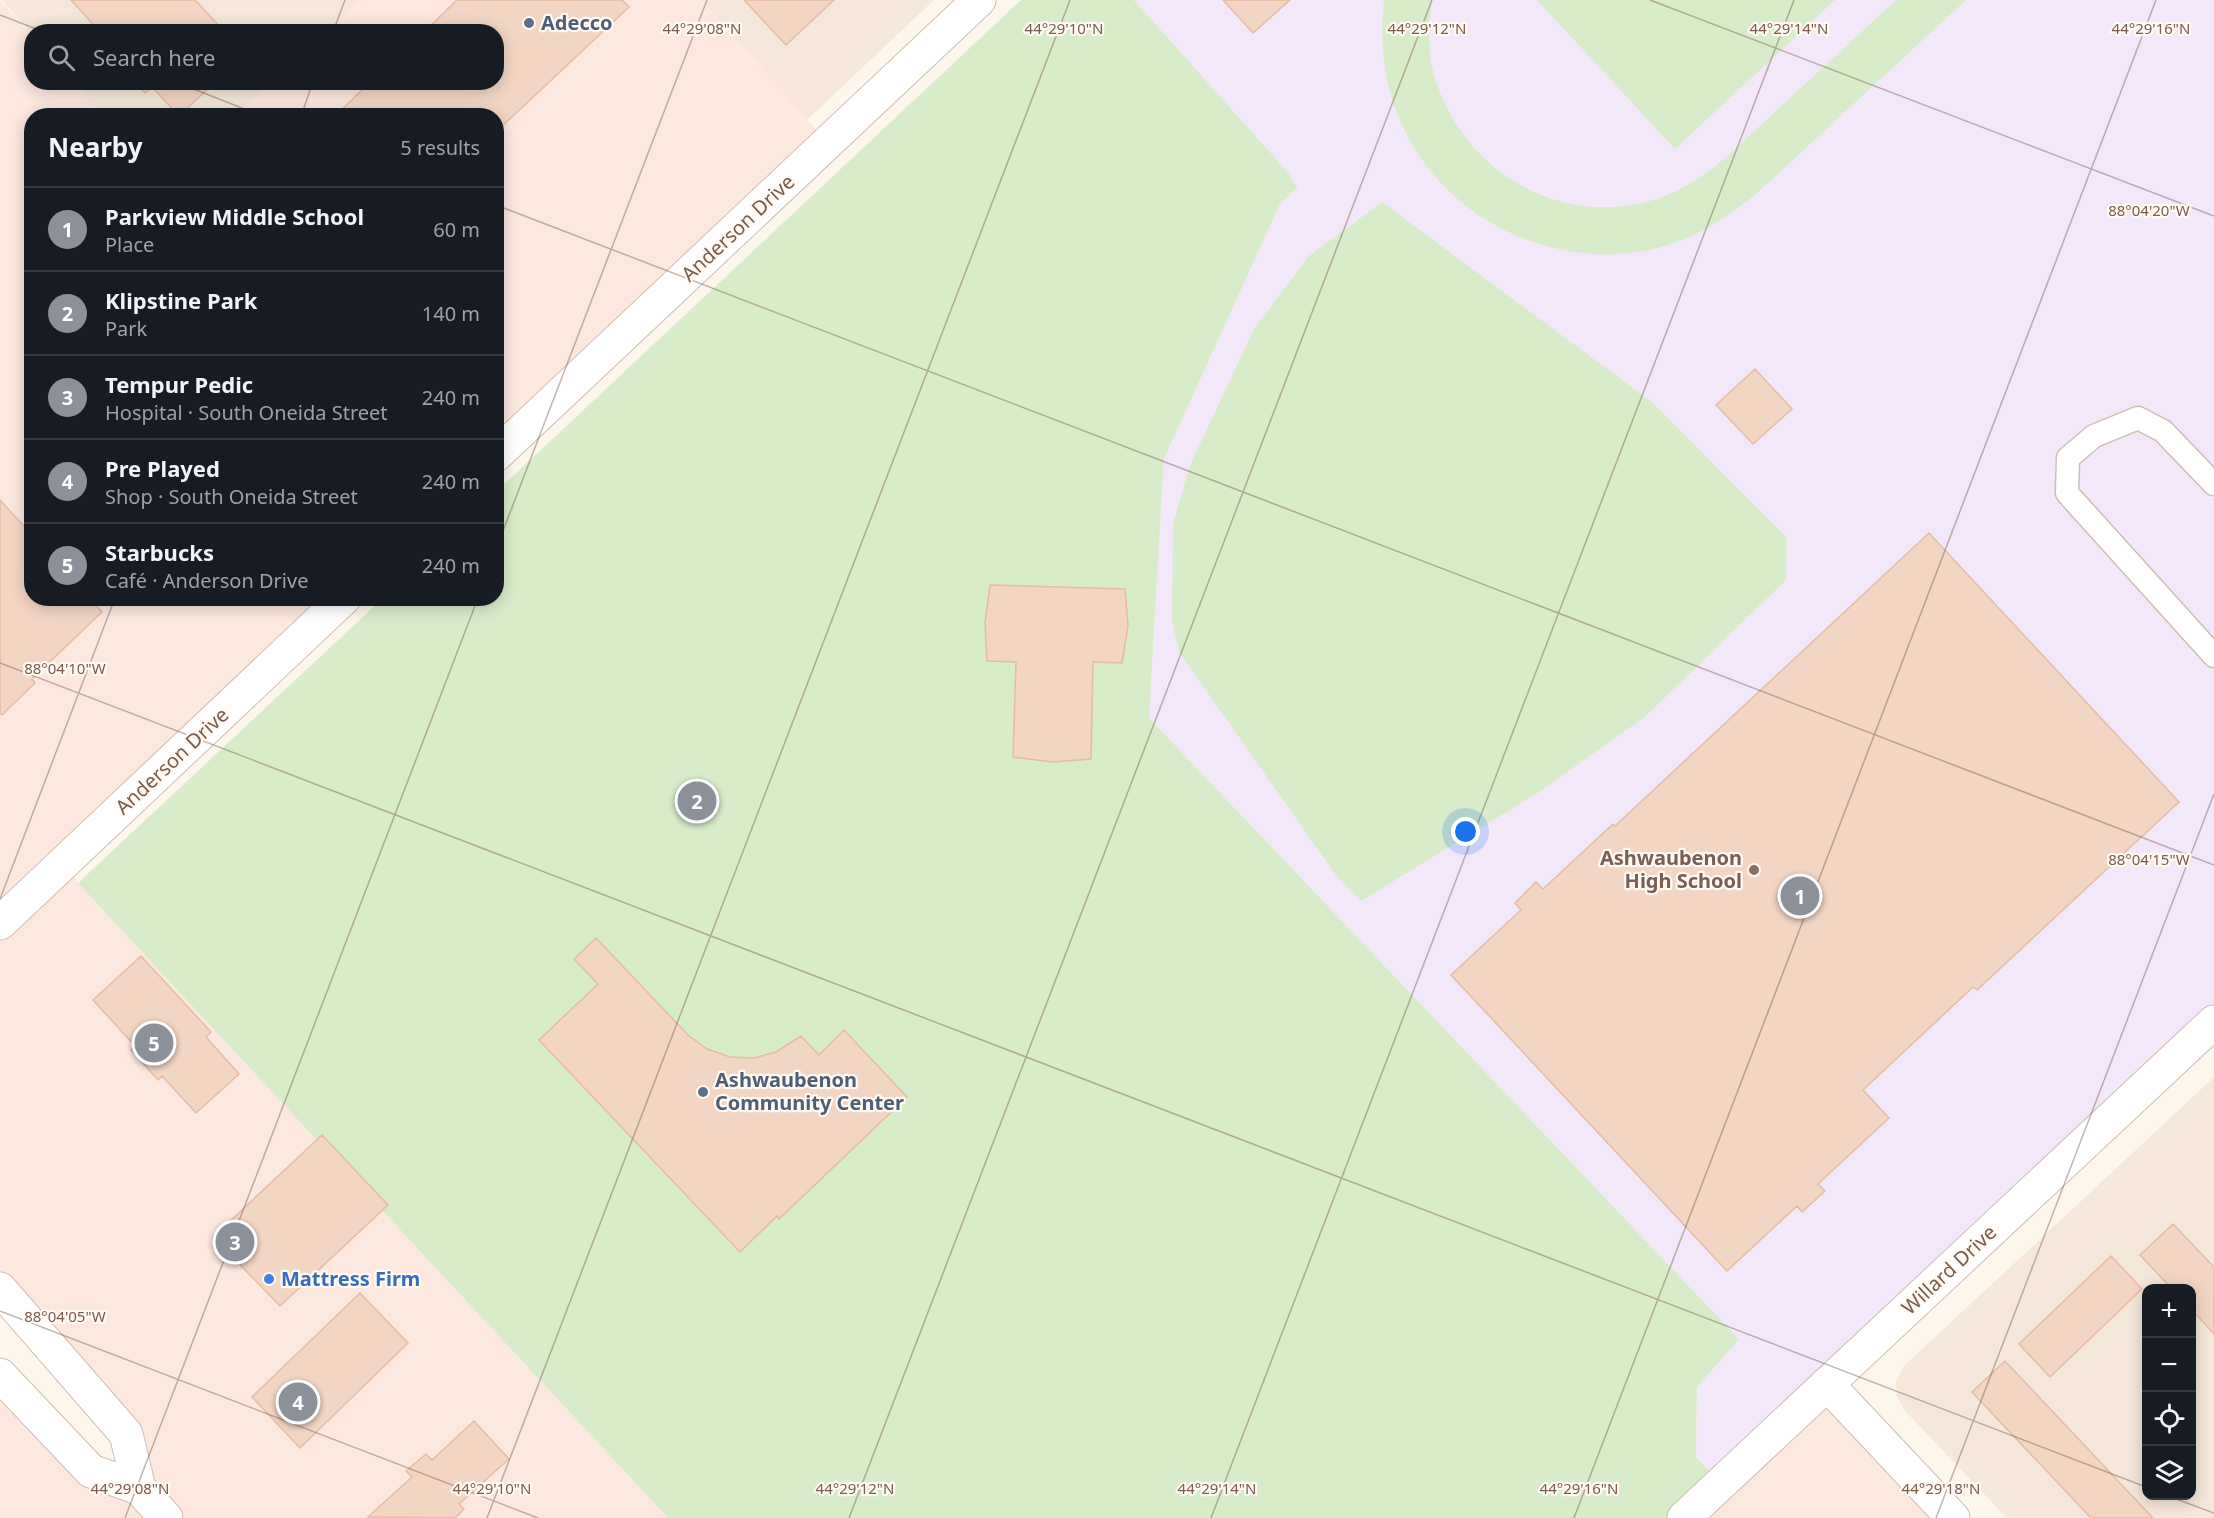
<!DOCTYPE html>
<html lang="en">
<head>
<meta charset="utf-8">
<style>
	:root { --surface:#171b24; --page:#20242c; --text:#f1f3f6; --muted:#9ea1a6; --line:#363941; --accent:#8c9099 }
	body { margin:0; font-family:"Noto Sans",sans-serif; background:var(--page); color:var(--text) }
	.controls { position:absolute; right:18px; bottom:18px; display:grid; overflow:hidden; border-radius:12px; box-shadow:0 3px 15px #0003 }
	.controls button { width:54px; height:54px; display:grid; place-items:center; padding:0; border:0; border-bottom:2px solid var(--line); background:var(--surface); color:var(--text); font:30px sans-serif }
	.you { position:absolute; left:1466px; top:832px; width:21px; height:21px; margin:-15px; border:4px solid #fff; border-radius:50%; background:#1a73e8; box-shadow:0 0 0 9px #1a73e833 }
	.badge { display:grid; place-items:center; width:39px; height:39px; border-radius:50%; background:var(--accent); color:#fff; font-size:20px; font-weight:700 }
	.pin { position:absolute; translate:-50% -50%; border:3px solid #fff; box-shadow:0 2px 6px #0006 }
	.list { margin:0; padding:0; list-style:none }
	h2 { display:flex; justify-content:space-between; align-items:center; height:78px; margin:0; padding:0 24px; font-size:26px }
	h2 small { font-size:20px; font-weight:400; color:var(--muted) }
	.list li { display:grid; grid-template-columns:39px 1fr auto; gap:18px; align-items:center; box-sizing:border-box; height:84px; padding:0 24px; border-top:2px solid var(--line) }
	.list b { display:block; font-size:22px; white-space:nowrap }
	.list p { margin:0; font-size:20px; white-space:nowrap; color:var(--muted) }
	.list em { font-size:20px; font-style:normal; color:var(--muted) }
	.icon { flex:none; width:33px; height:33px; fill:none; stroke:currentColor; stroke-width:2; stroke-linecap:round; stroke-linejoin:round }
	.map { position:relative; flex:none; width:2214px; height:1518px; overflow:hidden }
	.search { position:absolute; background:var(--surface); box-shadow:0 3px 15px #0003; left:24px; top:24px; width:480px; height:66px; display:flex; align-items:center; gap:15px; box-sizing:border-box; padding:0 21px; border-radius:24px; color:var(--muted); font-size:22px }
	.panel { position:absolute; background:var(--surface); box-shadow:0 3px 15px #0003; left:24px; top:108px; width:480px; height:498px; border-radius:24px }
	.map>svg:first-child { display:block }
</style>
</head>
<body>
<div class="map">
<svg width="2214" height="1518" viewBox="0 0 2214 1518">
	<rect width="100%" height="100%" fill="#fdf6ec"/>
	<!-- residential -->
	<path fill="#f5e8da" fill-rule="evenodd" d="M2,0H363L328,31L32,32L31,34Z
		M701,0H934L807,120Z
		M73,83H271L235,116L101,115Z
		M2214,1077V1518H2007L1905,1411L1897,1396L1896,1381L1904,1366ZM2146,1288H2192V1496H2146Z"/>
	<!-- commercial -->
	<path fill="#fde8e0" d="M0,0L31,34L32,82L73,83L101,115L32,116V598L344,599L65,862L78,883L668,1518H0V1375L138,1487L126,1434L0,1289Z
		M363,0H701L828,143L497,455L496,116H235L271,83L496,82V32L328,31Z
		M1827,1384L1953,1518H1684Z"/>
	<!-- education -->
	<path fill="#f3e8fa" d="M1134,0H2214V1022L1721,1484L1696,1457L1697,1387L1738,1338L1149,718L1164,459L1292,177Z"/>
	<!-- green -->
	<path fill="#d8ecc9" d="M1021,0H1134L1292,177L1291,180L1298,187L1280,204L1164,459L1149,718L1739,1339L1697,1387L1696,1457L1721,1484L1684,1518H668L78,883L382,599L496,598L497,491Z
		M1384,0H1432C1428,27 1427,55 1436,81C1465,172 1560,228 1653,200C1680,192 1702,177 1724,159L1896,0H1966L1756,194C1728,216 1700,236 1665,246C1562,276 1446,223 1402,125C1384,86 1379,42 1384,0Z
		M1537,0H1835L1675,149Z
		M1382,202L1653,403L1787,538L1786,580L1646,716L1539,792L1361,901L1338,878L1179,652L1172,621L1173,524L1190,465L1255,327L1309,256Z"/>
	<!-- building -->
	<path fill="#f3d5c3" stroke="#e6bba3" stroke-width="1.5" d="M71,0H195L222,29L219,32H100Z
		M457,0H622L629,7L496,132V116H335L370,82H496V32H424Z
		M744,0H834L786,45Z
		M1223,0H1290L1253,33Z
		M135,82H215L179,116L152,87L145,93Z
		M1755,369L1792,409L1753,444L1716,405Z
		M0,500L32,535V598H90L102,612L32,679L35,683L2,715L0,713Z
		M1929,533L2179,802L1977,990L1973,987L1863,1090L1889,1118L1818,1184L1825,1191L1802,1212L1797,1206L1727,1271L1451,975L1521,910L1515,903L1536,882L1543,889L1613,824L1615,826Z
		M990,585L1125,589L1128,626L1122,663L1093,662L1091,759L1053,762L1013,757L1016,662L987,661L985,623Z
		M596,938L688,1035L707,1049L730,1057L754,1058L776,1052L801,1036L819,1055L844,1030L907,1097L779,1219L777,1216L740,1252L539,1040L598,984L574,959Z
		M141,956L211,1032L206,1037L239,1074L196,1113L162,1076L158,1080L131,1050L135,1046L93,1000Z
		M322,1135L388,1205L280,1306L213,1237Z
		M2173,1224L2214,1267V1334L2192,1310V1288H2171L2140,1255Z
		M2111,1256L2142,1289L2050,1377L2019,1344Z
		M360,1293L408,1343L300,1448L252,1397Z
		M2005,1361L2153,1518H2091L1972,1392Z
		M474,1421L509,1459L459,1504L464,1509L455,1518L368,1517L412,1477L406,1471L426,1454L432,1460Z"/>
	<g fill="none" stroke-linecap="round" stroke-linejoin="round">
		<!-- service casing -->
		<g stroke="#d1beb0" stroke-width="25">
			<path id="service" d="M2214,484L2163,431L2138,418L2094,436L2068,458L2067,493L2214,656"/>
		</g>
		<!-- minor casing -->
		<g stroke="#d1beb0" stroke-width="35">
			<path id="minor" d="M496,455L979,0
				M0,923L344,598
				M1827,1384L1953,1518"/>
		</g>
		<!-- tertiary casing -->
		<g stroke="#d1beb0" stroke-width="35">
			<path id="tertiary" d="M0,1289L126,1434L139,1488
				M0,1375L91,1471L139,1488L166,1518
				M1684,1518L2214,1022"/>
		</g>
		<!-- service -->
		<use href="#service" stroke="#fff" stroke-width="22"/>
		<!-- minor -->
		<use href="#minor" stroke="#fff" stroke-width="33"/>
		<!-- tertiary -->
		<use href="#tertiary" stroke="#fff" stroke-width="33"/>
	</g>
	<!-- ticks -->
	<path fill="none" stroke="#7a5c4d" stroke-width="1.5" stroke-opacity="0.45" d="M1650,0L2214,216M0,15L44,32M333,32L345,0M176,82L262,116M301,116L313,82M496,205L2214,865M496,549L707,0M0,663L2146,1487M0,899L115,598M0,1311L538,1518M2168,1496L2214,1513M125,1518L478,598M487,1518L1070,0M849,1518L1432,0M1211,1518L1794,0M1574,1518L2156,0M1936,1518L2214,794"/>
	<!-- markers -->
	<g fill="#5c6f8a" stroke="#fffaf3" stroke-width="2">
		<circle cx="529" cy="23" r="6"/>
		<circle cx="703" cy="1092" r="6"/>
	</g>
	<circle fill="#8d6e63" stroke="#fffaf3" stroke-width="2" cx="1754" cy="870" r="6"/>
	<circle fill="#3f7fe0" stroke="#fffaf3" stroke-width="2" cx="269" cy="1279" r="6"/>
	<g text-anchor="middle" stroke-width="4.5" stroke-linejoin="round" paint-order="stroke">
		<!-- service labels -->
		<g font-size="20" font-weight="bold" fill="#4e5e75" stroke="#fffaf3" text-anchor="start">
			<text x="541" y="30">Adecco</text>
			<text x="715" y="1087">Ashwaubenon<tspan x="715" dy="23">Community Center</tspan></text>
		</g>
		<!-- street labels -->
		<g font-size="20" fill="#7a5c4d" stroke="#fffaf3">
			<text transform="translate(738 228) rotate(-43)" y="7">Anderson Drive</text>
			<text transform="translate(172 761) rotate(-43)" y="7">Anderson Drive</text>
			<text transform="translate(1949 1270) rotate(-43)" y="7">Willard Drive</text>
		</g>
		<!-- education labels -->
		<g font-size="20" font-weight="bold" fill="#785e54" stroke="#fffaf3" text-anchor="end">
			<text x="1742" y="865">Ashwaubenon<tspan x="1742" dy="23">High School</tspan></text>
		</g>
		<!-- shop labels -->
		<g font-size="20" font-weight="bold" fill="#366cbe" stroke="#fffaf3" text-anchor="start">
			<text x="281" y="1286">Mattress Firm</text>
		</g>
	</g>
	<g font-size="15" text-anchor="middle" fill="#7a5c4d" stroke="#fffaf3" stroke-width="4.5" stroke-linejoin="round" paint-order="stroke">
		<text x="702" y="34">44°29'08"N</text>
		<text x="1064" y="34">44°29'10"N</text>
		<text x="1427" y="34">44°29'12"N</text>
		<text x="1789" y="34">44°29'14"N</text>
		<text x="2151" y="34">44°29'16"N</text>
		<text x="2149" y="216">88°04'20"W</text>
		<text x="65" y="674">88°04'10"W</text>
		<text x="2149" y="865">88°04'15"W</text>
		<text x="65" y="1322">88°04'05"W</text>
		<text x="130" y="1494">44°29'08"N</text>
		<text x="492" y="1494">44°29'10"N</text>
		<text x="855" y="1494">44°29'12"N</text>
		<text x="1217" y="1494">44°29'14"N</text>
		<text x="1579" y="1494">44°29'16"N</text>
		<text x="1941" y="1494">44°29'18"N</text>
	</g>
</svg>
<div class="controls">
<button>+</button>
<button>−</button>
<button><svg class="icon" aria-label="locate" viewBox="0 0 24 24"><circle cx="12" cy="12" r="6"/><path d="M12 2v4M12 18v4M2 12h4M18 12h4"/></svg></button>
<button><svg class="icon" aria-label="layers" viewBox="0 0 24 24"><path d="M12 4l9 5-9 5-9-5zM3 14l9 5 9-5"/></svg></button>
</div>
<div class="you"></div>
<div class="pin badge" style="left:1800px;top:896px">1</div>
<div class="pin badge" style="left:697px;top:801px">2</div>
<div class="pin badge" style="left:235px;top:1242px">3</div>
<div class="pin badge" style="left:298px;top:1402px">4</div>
<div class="pin badge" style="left:154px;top:1043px">5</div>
<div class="search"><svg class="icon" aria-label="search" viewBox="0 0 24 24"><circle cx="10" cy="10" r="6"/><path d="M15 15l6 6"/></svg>Search here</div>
<section class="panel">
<h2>Nearby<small>5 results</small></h2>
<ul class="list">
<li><span class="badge">1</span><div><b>Parkview Middle School</b><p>Place</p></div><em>60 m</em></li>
<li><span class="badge">2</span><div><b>Klipstine Park</b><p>Park</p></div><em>140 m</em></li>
<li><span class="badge">3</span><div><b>Tempur Pedic</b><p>Hospital · South Oneida Street</p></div><em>240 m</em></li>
<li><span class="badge">4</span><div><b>Pre Played</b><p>Shop · South Oneida Street</p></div><em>240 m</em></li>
<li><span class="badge">5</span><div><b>Starbucks</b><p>Café · Anderson Drive</p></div><em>240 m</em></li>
</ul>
</section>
</div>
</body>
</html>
